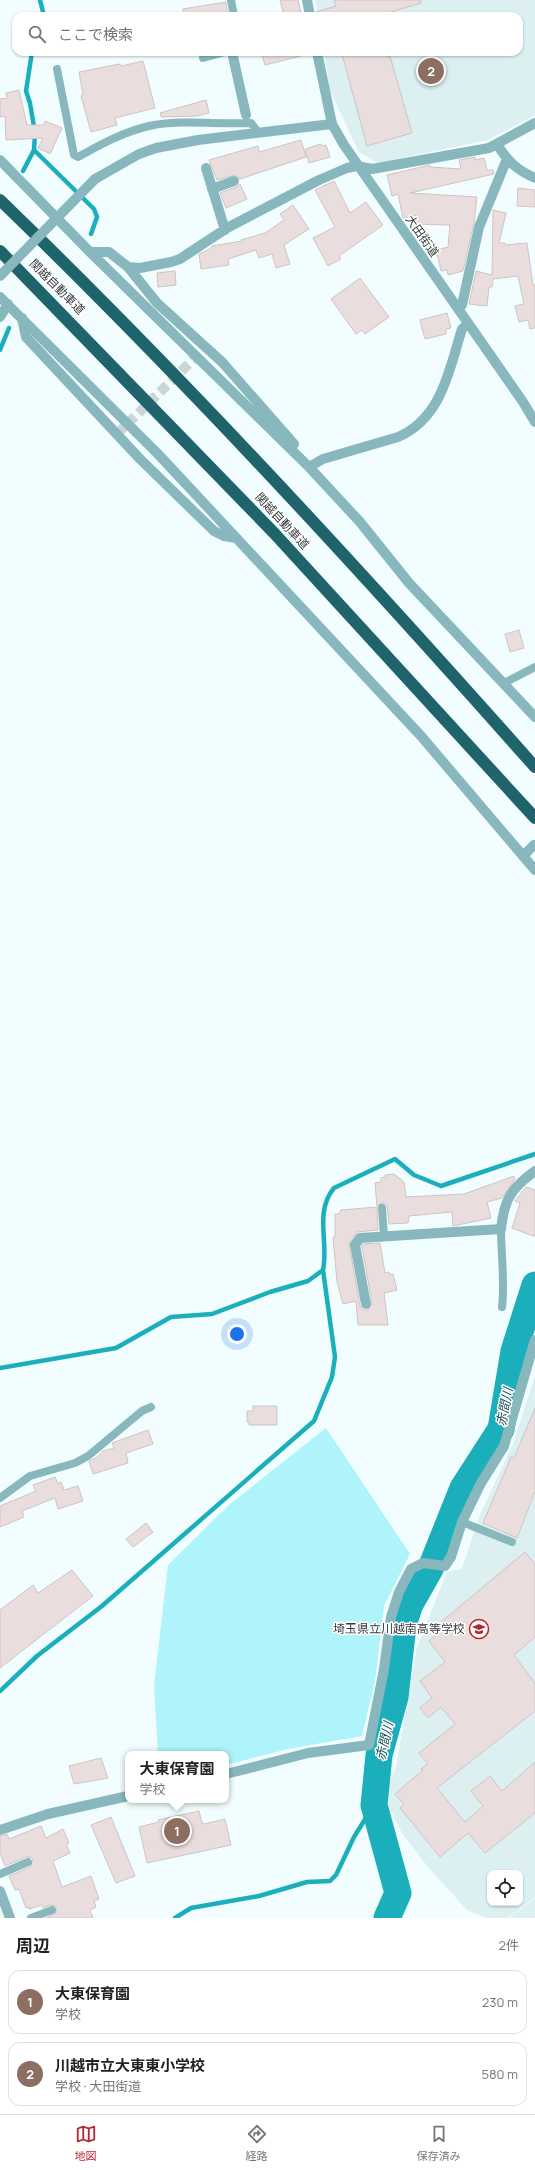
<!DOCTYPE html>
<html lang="ja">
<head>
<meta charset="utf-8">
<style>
	:root { --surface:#fff; --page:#f6f6f6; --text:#222; --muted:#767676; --line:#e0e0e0; --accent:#b72630 }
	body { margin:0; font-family:Manrope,"Noto Sans JP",sans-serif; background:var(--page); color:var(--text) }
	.controls { position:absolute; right:12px; bottom:12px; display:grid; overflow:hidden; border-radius:8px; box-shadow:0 1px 3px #0004 }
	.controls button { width:36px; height:36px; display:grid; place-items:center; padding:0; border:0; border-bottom:1px solid var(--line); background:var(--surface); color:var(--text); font:20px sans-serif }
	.you { position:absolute; left:237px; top:1334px; width:14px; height:14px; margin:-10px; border:3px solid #fff; border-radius:50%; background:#1a73e8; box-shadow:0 0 0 6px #1a73e833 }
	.badge { display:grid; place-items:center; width:26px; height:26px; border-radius:50%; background:var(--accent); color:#fff; font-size:13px; font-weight:700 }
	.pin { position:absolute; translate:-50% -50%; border:2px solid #fff; box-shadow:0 1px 4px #0006 }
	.popup { position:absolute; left:125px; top:1751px; width:104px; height:52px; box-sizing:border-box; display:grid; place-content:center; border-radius:8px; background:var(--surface); filter:drop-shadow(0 1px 3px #0005); font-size:13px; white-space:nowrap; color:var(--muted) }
	.popup b { font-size:15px; color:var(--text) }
	.popup::after { content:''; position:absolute; left:50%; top:100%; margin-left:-8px; border:8px solid transparent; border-top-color:var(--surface) }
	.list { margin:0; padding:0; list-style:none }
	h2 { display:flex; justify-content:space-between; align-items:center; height:52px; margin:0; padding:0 16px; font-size:17px }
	h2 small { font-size:13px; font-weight:400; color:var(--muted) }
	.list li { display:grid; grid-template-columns:26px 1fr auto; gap:12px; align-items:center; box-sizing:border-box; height:64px; margin:0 8px 8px; padding:0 8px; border:1px solid var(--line); border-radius:12px }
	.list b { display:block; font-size:15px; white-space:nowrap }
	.list p { margin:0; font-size:13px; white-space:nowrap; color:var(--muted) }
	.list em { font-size:13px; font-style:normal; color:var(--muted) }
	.icon { flex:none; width:22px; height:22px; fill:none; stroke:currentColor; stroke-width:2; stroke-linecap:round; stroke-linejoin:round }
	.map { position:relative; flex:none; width:535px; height:1918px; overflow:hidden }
	.search { position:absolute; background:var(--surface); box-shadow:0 1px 3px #0004; left:12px; right:12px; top:12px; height:44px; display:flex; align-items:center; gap:10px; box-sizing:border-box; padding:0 14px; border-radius:12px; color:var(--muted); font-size:15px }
	.sheet { height:196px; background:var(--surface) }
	nav { display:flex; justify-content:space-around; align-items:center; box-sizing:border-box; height:56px; border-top:1px solid var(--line); background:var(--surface); font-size:11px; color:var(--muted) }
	nav a { display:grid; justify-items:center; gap:2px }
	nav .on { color:var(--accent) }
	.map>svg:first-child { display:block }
</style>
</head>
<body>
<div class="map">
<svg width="535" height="1918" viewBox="0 0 535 1918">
	<rect width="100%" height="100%" fill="#f1fdfe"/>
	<!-- built -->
	<path fill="#dcf0f2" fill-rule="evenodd" d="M315,0H535V115L488,140L378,163L359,152L330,91L324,52H519V16H318Z
		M535,1376V1897L508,1918H487L467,1910L428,1867L402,1833L389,1807L387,1786L396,1767L417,1647L447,1572L462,1569L479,1517L513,1444ZM490,1873H520V1903H490Z
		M535,1898V1918H509Z"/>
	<!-- green -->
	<path fill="#b0f4fb" d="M326,1428L410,1554L384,1606L375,1681L362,1736L288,1749L226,1765V1754H158L154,1686L168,1565L230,1504Z"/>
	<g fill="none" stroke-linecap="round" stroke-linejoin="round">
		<!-- stream -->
		<path stroke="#1bafbb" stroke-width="4.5" d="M40,0L44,16
			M34,150L94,209L97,217L91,234
			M23,171L34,150L35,133L30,103L26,91L32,52
			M0,350L9,328
			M0,1368L116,1348L171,1317L212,1314L270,1292L308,1281L323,1270
			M0,1691L37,1656L102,1606L314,1421L332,1377L335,1357L323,1270C329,1243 314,1212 334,1188L395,1159L414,1175L441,1186L535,1154
			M175,1918L191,1908L259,1896L307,1882L330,1881L336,1875L354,1837L374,1805"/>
		<!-- river -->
		<path stroke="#1bafbb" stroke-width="27" d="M433,1563L463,1488L501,1429L514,1351L535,1285
			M387,1918L398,1893L374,1805L379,1755L395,1697L403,1625L410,1604L431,1567"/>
	</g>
	<!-- building -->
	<path fill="#e9dedd" stroke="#cfc4c3" d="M280,0H298L302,16H284Z
		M334,0H421V3L378,16H316V12L336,6Z
		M226,2L228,16H183V9Z
		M261,52H301V56L265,65Z
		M349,52H386L387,57L390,56L412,133L367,146L342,54Z
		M143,61L155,108L115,118L117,125L91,132L81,96L83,95L79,72L114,65L120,64L121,66Z
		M19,90L27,125H44L45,121L62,128L50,154L38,148L43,138L6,140L5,116L0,117V99L7,98L6,93Z
		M206,100L209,113L197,116L161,117L160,113Z
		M301,140L306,157L240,179L235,175L217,180L209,160L258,146L259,152Z
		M321,144L322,146L326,145L330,157L309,163L305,149Z
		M475,157V160L484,158L487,170H493L494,174L410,193L477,197L474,223L463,271L448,275L447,270L441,271L436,250L448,247L450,225L415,224L416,215L403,218L398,194L392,196L387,175L430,165V167L461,169L459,160Z
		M334,181L350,213L366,202L383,225L339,256L341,259L328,266L313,238L335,227L315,190Z
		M240,184L247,199L226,208L220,193L236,187Z
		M518,188L535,190V207L517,206Z
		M293,205L309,229L284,245L290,264L276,268L272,254L259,258L256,250L228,259L229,265L201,269L199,254L210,249L212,246L242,241L241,240L265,233L284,220L280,214Z
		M493,210L506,213L499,243H505V245L527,243L533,285L535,284V328L530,329L528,320L519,322L515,306L524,304L518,276L493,279L492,287H489L487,306L469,304L476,271L492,275Z
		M175,271L176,285L158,287L157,273Z
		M360,278L389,317L365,334L362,330L356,334L331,299Z
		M447,313L451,328L446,329V334L425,339L420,320Z
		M519,630L524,648L510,652L505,634Z
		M394,1174L404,1182L406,1197L464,1194L514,1176L515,1179L502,1198L487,1202L491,1218L453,1226L452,1212L409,1216L408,1223L389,1224L387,1205L382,1203L377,1206L375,1183L381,1182V1178L385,1177V1175Z
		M526,1187L535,1190V1236H533L512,1228L520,1203L515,1201Z
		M377,1207L378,1230L357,1232L349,1244L360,1306L363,1310H368L372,1303L362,1247L363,1244L380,1243L385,1273L389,1272L390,1275L393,1274L397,1290L384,1293L388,1325H358L356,1301L343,1304L337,1282L333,1237H335V1214H339L341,1210Z
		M253,1406H277V1425H249V1422H247V1411H253Z
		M535,1408V1492L517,1538L483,1523L511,1457L514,1458Z
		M148,1430L153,1444L126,1453L128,1463L93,1474L89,1461L98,1457L103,1451L114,1448L112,1443Z
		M55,1477L58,1484L61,1482L64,1490L78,1486L83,1501L58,1509L55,1498L22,1511L24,1517L0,1527V1506L36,1491L33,1485Z
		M146,1523L153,1532L133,1547L126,1539Z
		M525,1552L535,1564V1637L514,1655L535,1683V1711L437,1788L465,1822L483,1806L471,1791L490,1776L502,1791L535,1762V1813L485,1853L468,1833L440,1857L400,1808L404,1804L395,1794L423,1770L421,1769L428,1764L419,1753L455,1724L441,1707L428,1718L420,1708L432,1698L420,1681L445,1662L429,1641L445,1627L441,1622Z
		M72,1570L93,1596L0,1668V1610L33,1585L38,1593Z
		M101,1758L108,1778L74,1784L69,1766Z
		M199,1811L202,1823L204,1824L225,1819L231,1845L147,1863L139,1827L159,1822L158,1820Z
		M111,1817L135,1876L116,1883L91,1825Z
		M41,1826L46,1838L63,1829L69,1843L66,1844L70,1853L53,1861L62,1887L91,1876L99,1899L94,1901L96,1907L90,1910L93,1918H46L56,1913V1906L50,1905L43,1908L42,1905L29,1909L28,1907L26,1908L19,1889L15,1890L9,1876L30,1867L33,1860L31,1857H26L5,1866L0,1853V1836L7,1834L9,1839Z"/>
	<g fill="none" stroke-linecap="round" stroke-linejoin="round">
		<!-- minor-tunnel -->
		<path stroke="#ccd6d7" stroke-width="10" stroke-dasharray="10 5" stroke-linecap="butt" d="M117,434L206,347"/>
		<!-- service -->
		<path stroke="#88b8bd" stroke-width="8" d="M231,0L234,16
			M203,58L225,52
			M57,69L74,155L78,157C100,145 123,132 149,126C182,119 217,125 251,123L259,133
			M504,683L535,667
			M382,1208L384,1236
			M501,1229C501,1255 505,1281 502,1307
			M0,1498L30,1476L75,1463L88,1456L142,1411L151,1407
			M462,1522L512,1542
			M0,1874L28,1862
			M31,1918L52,1910"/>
		<!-- minor -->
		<path stroke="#88b8bd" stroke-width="10" d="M232,52L246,115
			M497,144C507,161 517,170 535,178
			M0,160L90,252L309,467L360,522L409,583L535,717
			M206,168L225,230
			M95,179L139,154L156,148L198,140L332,124
			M212,189L234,181
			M90,252H109L128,267L140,268L171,262L180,259L227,228L319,180L347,168L357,166L372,169L489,148L535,123
			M128,267L157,303L222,362L294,444
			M458,308L462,305L479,227L507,159
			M0,317L8,304
			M22,318L26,337L140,459L214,531L224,536L236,538
			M309,467L323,459L398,437C442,418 449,370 462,329L468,324
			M523,856L534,845
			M366,1304L355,1245L360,1238L501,1229C504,1200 511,1188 535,1171
			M226,1774L308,1753L369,1745L384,1669L391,1617L399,1592L411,1569L423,1563L445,1566L451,1557L462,1522L481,1483L504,1446L535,1340
			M0,1830L48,1814L128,1796
			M0,1891L10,1918"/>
		<!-- tertiary -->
		<path stroke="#88b8bd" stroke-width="10" d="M307,0L310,16
			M317,52L332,124L344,145L523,402L535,422
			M0,297L158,454L421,736L535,870"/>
		<!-- motorway -->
		<path stroke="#1f646b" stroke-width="12" d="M0,200C187,381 363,573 535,767
			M0,251L274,533L535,818"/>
		<!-- minor-bridge -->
		<path stroke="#88b8bd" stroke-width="10" d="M0,276L95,179"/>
	</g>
	<!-- icons -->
	<defs>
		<g id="school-ring" transform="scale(1)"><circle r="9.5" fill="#fff" stroke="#b72630" stroke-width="1.5"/><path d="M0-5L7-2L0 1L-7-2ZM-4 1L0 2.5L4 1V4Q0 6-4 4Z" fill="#b72630"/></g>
	</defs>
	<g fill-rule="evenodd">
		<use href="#school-ring" x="479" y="1629"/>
	</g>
	<g text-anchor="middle" stroke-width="3" stroke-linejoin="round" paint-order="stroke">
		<!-- street labels -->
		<g font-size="12" fill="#363b3c" stroke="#fff">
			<text transform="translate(422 236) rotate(55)" y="4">大田街道</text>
			<text transform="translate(57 287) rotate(45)" y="4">関越自動車道</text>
			<text transform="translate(282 521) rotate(47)" y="4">関越自動車道</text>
		</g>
		<!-- poi labels -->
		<g font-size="12" fill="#363b3c" stroke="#fff" text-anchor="end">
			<text x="465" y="1633">埼玉県立川越南高等学校</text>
		</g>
		<!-- water labels -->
		<g font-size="13" font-style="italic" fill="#195156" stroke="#fff">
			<text transform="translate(504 1407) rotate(-79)" y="5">赤間川</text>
			<text transform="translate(384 1741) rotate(-77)" y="5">赤間川</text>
		</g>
	</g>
</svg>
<div class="controls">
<button><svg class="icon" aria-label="locate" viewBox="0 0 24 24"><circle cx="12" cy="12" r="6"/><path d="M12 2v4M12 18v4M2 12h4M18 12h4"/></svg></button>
</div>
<div class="you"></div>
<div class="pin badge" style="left:177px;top:1831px;background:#8d6e63">1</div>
<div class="popup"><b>大東保育園</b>学校</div>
<div class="pin badge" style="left:431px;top:71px;background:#8d6e63">2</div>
<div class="search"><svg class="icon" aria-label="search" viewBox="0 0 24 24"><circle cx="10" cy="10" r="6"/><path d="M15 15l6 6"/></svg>ここで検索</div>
</div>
<section class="sheet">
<h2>周辺<small>2件</small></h2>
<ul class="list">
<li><span class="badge" style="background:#8d6e63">1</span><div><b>大東保育園</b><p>学校</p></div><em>230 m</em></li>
<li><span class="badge" style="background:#8d6e63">2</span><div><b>川越市立大東東小学校</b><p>学校 · 大田街道</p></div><em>580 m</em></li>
</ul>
</section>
<nav>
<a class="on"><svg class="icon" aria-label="map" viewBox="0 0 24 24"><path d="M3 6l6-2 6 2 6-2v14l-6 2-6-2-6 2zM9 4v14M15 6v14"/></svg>地図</a>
<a><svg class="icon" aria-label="directions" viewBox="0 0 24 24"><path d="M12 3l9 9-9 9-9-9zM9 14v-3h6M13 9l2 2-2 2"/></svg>経路</a>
<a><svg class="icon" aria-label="saved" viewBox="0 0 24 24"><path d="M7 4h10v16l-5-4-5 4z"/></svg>保存済み</a>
</nav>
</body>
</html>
